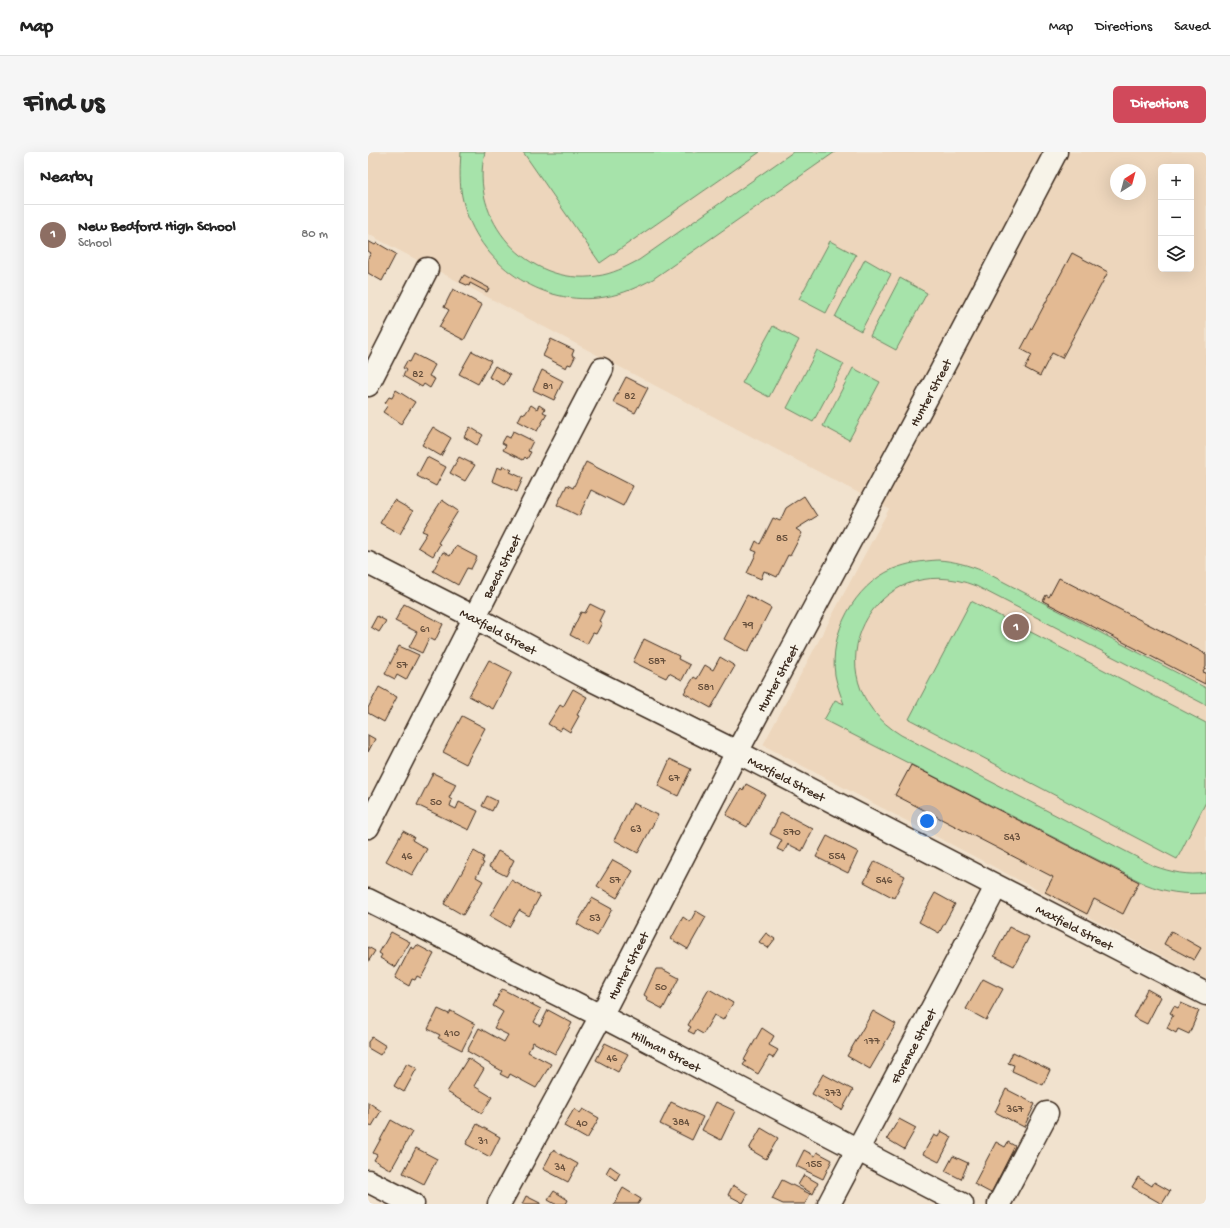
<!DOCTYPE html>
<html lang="en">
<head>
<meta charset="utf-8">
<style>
	:root { --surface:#fff; --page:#f6f6f6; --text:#222; --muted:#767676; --line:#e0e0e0; --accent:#d1495b }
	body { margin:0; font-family:"Gochi Hand",sans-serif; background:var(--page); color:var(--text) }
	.controls { position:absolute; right:12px; top:12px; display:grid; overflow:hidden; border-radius:6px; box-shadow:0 4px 16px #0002 }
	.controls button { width:36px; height:36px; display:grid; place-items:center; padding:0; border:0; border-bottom:1px solid var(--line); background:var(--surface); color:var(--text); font:20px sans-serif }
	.compass { position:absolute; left:742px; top:12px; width:36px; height:36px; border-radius:50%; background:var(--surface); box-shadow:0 4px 16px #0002; rotate:36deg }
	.you { position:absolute; left:559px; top:669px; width:14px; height:14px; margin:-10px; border:3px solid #fff; border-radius:50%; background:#1a73e8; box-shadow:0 0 0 6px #1a73e833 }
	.badge { display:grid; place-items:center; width:26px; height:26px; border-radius:50%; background:var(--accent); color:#fff; font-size:13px; font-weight:700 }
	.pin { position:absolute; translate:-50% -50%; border:2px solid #fff; box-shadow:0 1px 4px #0006 }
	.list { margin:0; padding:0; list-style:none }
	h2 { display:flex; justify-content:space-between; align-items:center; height:52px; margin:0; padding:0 16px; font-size:17px }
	h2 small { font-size:13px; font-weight:400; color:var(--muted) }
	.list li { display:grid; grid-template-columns:26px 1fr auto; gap:12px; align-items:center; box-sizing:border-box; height:60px; padding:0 16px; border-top:1px solid var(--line) }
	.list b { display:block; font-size:15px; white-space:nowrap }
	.list p { margin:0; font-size:13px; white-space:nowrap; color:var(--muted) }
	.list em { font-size:13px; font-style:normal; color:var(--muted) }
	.icon { flex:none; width:22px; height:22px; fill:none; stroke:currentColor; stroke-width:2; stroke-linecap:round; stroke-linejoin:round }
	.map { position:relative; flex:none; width:838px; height:1052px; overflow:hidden; border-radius:6px }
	header { display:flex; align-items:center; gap:24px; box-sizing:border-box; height:56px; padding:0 20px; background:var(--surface); border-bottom:1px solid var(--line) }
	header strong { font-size:19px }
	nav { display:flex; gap:22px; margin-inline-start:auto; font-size:14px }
	.intro { display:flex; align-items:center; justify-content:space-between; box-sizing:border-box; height:96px; padding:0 24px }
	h1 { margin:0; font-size:28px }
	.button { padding:10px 18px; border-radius:6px; background:var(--accent); color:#fff; font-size:14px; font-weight:700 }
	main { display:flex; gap:24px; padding:0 24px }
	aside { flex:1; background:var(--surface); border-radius:6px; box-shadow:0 4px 16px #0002 }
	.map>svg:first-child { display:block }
</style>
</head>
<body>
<header>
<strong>Map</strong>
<nav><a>Map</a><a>Directions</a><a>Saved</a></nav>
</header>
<div class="intro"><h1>Find us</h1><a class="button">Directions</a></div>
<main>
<aside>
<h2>Nearby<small></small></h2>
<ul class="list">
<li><span class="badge" style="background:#8d6e63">1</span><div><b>New Bedford High School</b><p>School</p></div><em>80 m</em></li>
</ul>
</aside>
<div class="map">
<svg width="838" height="1052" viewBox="0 0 838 1052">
	<rect width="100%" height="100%" fill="#f1e2ce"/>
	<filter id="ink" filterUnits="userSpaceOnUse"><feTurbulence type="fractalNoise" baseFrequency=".025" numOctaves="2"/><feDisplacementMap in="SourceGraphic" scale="8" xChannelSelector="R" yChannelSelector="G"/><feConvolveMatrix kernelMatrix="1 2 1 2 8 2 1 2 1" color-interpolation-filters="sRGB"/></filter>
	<g filter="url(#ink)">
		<!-- built -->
		<path fill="#edd6bc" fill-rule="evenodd" d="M0,0H838V827L395,593L521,357L0,82ZM793,15H823V117H793ZM748,18H772V42H748Z"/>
		<!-- green -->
		<path fill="#a6e3aa" stroke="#708664" d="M93,0H117C100,67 160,135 229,124C244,122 258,115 271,108L425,0H467L285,127C270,135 255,142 237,145C173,156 110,111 95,49C91,33 92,16 93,0Z
			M155,0H392L232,111Z
			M462,89L488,103L458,161L431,147Z
			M497,107L523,122L493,179L467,165Z
			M532,126L559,141L528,198L502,184Z
			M405,174L431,188L401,245L374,231Z
			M449,198L476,212L445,270L419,256Z
			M485,216L512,230L481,288L455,274Z
			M570,408C586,409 600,413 615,419L838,536V553L608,434C504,393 439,526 533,583L786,714C803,720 820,724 838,721V741C816,743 797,740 777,732L456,568L467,548L476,552C472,542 469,533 467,523C461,481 486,434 525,417C540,411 554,409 570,408Z
			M603,449L838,571V650L809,707L541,567Z"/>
		<!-- building -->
		<path fill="#e3ba93" stroke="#3b2a1e" d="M0,89L7,93L9,91L28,102L14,129L0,121V106L3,101L0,99Z
			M704,101L740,120L694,206L684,201L672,224L657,216L664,203L653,197Z
			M96,123L121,136L119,140L102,131L101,134L92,130Z
			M85,137L114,153L96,188L71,175L81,158L76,155Z
			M183,187L206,198L204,203L207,205L203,213L200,212L198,216L175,204Z
			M104,199L123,209L110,232L91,222Z
			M46,202L67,213L61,224L67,227L62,236L56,232L54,235L35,224L38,218L35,216L39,209L42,210Z
			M127,214L142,223L136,233L121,225Z
			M174,218L195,229L186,248L165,238Z
			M258,225L280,236L267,261L245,250Z
			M28,238L47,250L33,272L15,260L20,253L17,251L21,245L24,246Z
			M163,253L169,257L171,253L177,257L175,260L179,262L169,279L150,269L154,261L157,262Z
			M65,275L83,286L73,304L54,293Z
			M102,275L115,283L109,293L96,285Z
			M145,279L165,289L160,299L163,300L159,307L157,305L155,308L135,298L138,293L134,291L138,284L142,286Z
			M59,305L78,315L68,334L49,324Z
			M91,305L107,313L97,329L82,321Z
			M218,310L265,334L255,354L223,338L211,364L189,353L199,333L205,336Z
			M135,314L144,318L142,320L155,326L149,340L124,329L129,315L134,317Z
			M436,344L449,364L428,377L434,381L422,404L420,403L409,425L396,419L393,427L379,421L389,400L384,398L388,389L392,392L405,366L412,369L418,356Z
			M26,348L45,359L32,382L12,371Z
			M74,348L90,359L70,391L72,392L65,404L50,395L59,381L54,379Z
			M88,394L109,405L103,417L99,416L90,433L65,419L75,400L82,404Z
			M691,426L838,502V515L835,520L838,521L837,532L675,449L678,443L681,445Z
			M379,443L403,456L380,500L356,487Z
			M36,452L75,472L67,489L61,486L54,501L41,495L49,480L27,469Z
			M222,452L236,459L231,469L234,471L228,482L225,481L219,492L202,483L213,460L217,461Z
			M9,464L18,469L11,480L3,475Z
			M276,487L311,504L310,507L322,513L314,528L301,521L298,526L265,510Z
			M31,494L51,503L38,528L29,523L27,527L17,522Z
			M352,505L367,514L343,556L316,541L326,525L329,527L337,513L345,518Z
			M121,508L144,520L125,557L101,544Z
			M11,535L29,545L16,570L0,561V556Z
			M205,537L219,545L209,563L211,564L202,580L194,575L192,579L180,572L192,553L195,555Z
			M94,564L117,576L98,612L75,600Z
			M0,583L7,587L0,600Z
			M302,607L323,617L310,644L290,634Z
			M543,613L771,730L755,762L726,747L719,762L677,740L685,725L527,643Z
			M65,621L88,632L81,646L84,648L82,654L88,657L91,650L110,659L101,678L49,653Z
			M378,632L397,642L379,675L358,663L373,637L375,639Z
			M119,644L129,649L124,659L114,654Z
			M265,651L290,663L270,701L246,688Z
			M413,660L445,677L434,699L420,692L416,700L409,697L414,688L402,682Z
			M35,679L46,685L44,688L59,697L44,723L18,709Z
			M459,684L490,700L480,721L448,705Z
			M106,699L116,705L114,710L116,711L108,725L115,729L95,763L76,752Z
			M130,699L146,708L138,724L121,715Z
			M245,708L265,719L249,746L229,734Z
			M507,709L537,724L526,746L496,730Z
			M143,728L172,744L161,764L151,758L141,775L122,764Z
			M567,741L587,752L571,781L551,770Z
			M224,746L244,757L229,784L209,772Z
			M328,759L338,765L320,797L303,787L315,765L322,770Z
			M641,775L661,785L646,814L626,804Z
			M803,779L833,796L826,808L796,792Z
			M23,780L42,790L27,815L12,806L14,803L11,801Z
			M398,781L407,787L400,796L391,790Z
			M49,793L66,802L53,826L49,824L47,828L44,827L41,834L27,826L43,795L46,797Z
			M0,795L7,799L0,810Z
			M288,817H294L311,826L295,857L278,848L279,845L276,843Z
			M615,827L635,837L618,868L598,857Z
			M134,837L173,857L166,870L172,874L180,858L204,871L187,902L165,890L160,900L183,912L168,936L142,922L140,926L132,922L134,919L99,899L111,876L136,890L140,883L126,876L135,860L125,854Z
			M341,837L365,851L355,868L346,863L335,882L328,878L326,882L320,879L323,875L320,873Z
			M779,837L793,845L779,872L765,865Z
			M813,851L831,859L821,882L810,877L808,881L799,876L805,863L802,861L806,854L810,856Z
			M70,857L81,862L83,859L107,872L94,898L70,886L72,883L60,877Z
			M505,859L528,872L502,917L479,904Z
			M394,876L406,884L401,893L410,898L405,906L401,904L390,922L375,913L378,909L376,908Z
			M4,885L18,894L12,903L0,896V890Z
			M237,891L260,902L250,920L228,908Z
			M645,900L682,918L675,933L644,919L646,913L640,911Z
			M100,906L116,917L106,934L124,945L114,961L79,940Z
			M39,911L49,916L36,940L26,934Z
			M455,922L485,938L474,958L444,942Z
			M638,937L667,952L656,975L627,960Z
			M0,950L13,959L4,974L0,972Z
			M303,950L335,965L324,988L292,972Z
			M348,950L367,959L353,988L334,978Z
			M206,957L212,961L215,957L231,966L219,987L196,974Z
			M531,967L548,976L536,997L519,987Z
			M23,968L44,980L23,1018L6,1008L9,1003L5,1001Z
			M109,972L132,985L122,1005L98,992Z
			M393,976L410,986L398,1007L381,997Z
			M573,979L584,985L571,1010L555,1002L566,983L570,985Z
			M628,990L637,995L640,990L647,994L623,1041L606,1032Z
			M48,996L69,1007L56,1032L35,1021Z
			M185,998L210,1012L200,1030L175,1017Z
			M436,998L447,1004L449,1000L464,1008L455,1027L428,1014Z
			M585,1004L600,1011L593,1027L577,1019Z
			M242,1014L252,1021L248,1028L238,1021Z
			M436,1023L450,1031L445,1042L430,1033Z
			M770,1025L784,1034L786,1030L802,1039L794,1052L764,1035Z
			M414,1028L442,1042L437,1052H415L404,1047Z
			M365,1033L380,1042L375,1051L360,1043Z
			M255,1036L273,1047L270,1052H246Z
			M186,1039L200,1048L198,1052H187L180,1048Z
			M158,1044L172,1051V1052H154Z"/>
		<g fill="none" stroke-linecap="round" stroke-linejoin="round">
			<!-- minor casing -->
			<g stroke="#3b2a1e" stroke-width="25">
				<g id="minor">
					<path d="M0,233L59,117"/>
					<path id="s1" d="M0,411L106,465L218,525L369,600L838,842"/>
					<path id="s2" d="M0,675L182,317L234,217"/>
					<path id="s3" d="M0,748L233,864L594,1052"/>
					<path d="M0,1029L45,1052"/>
					<path id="s4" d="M131,1052L233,864L369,600L572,221L688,0"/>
					<path id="s5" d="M461,1052L628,735"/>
					<path d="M631,1052L679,961"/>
				</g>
			</g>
			<!-- minor -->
			<use href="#minor" stroke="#f7f3e8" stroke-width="22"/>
		</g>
	</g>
	<g text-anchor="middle" stroke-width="3" stroke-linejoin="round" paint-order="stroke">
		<!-- number labels -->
		<g font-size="11" fill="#654e3b">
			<text x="50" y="225">82</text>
			<text x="180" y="237">81</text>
			<text x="262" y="247">82</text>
			<text x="414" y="389">85</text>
			<text x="380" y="476">79</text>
			<text x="57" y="480">61</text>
			<text x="289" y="512">587</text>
			<text x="34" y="516">57</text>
			<text x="338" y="538">581</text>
			<text x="306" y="629">67</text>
			<text x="68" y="653">50</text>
			<text x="268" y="680">63</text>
			<text x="424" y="683">570</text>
			<text x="644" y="688">543</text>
			<text x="39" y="707">46</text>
			<text x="469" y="707">554</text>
			<text x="247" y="731">57</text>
			<text x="516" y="731">546</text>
			<text x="227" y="769">53</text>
			<text x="293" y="838">50</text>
			<text x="84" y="884">410</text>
			<text x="504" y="892">177</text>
			<text x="244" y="909">46</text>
			<text x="465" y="944">373</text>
			<text x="647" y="960">367</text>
			<text x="313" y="973">384</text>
			<text x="214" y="974">40</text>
			<text x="115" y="992">31</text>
			<text x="446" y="1015">155</text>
			<text x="192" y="1018">34</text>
		</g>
		<!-- street labels -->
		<g font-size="13" fill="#3b2a1e" stroke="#f7f3e8">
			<text dy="5" stroke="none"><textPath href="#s4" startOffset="919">Hunter Street</textPath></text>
			<text dy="5" stroke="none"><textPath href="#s2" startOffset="293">Beech Street</textPath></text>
			<text dy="5" stroke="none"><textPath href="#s1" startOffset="147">Maxfield Street</textPath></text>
			<text dy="5" stroke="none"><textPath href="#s4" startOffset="595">Hunter Street</textPath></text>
			<text dy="5" stroke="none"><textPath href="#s1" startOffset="471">Maxfield Street</textPath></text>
			<text dy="5" stroke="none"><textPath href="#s1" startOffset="795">Maxfield Street</textPath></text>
			<text dy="5" stroke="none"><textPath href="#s4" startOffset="271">Hunter Street</textPath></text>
			<text dy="5" stroke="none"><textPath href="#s5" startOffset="179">Florence Street</textPath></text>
			<text dy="5" stroke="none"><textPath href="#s3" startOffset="334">Hillman Street</textPath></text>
		</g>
	</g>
</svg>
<div class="controls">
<button>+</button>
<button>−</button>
<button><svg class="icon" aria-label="layers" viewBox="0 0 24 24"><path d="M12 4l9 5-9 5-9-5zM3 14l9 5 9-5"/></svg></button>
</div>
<svg class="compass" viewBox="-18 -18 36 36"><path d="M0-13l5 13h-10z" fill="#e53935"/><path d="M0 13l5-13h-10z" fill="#767676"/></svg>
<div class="you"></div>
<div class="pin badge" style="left:648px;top:475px;background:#8d6e63">1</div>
</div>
</main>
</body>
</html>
